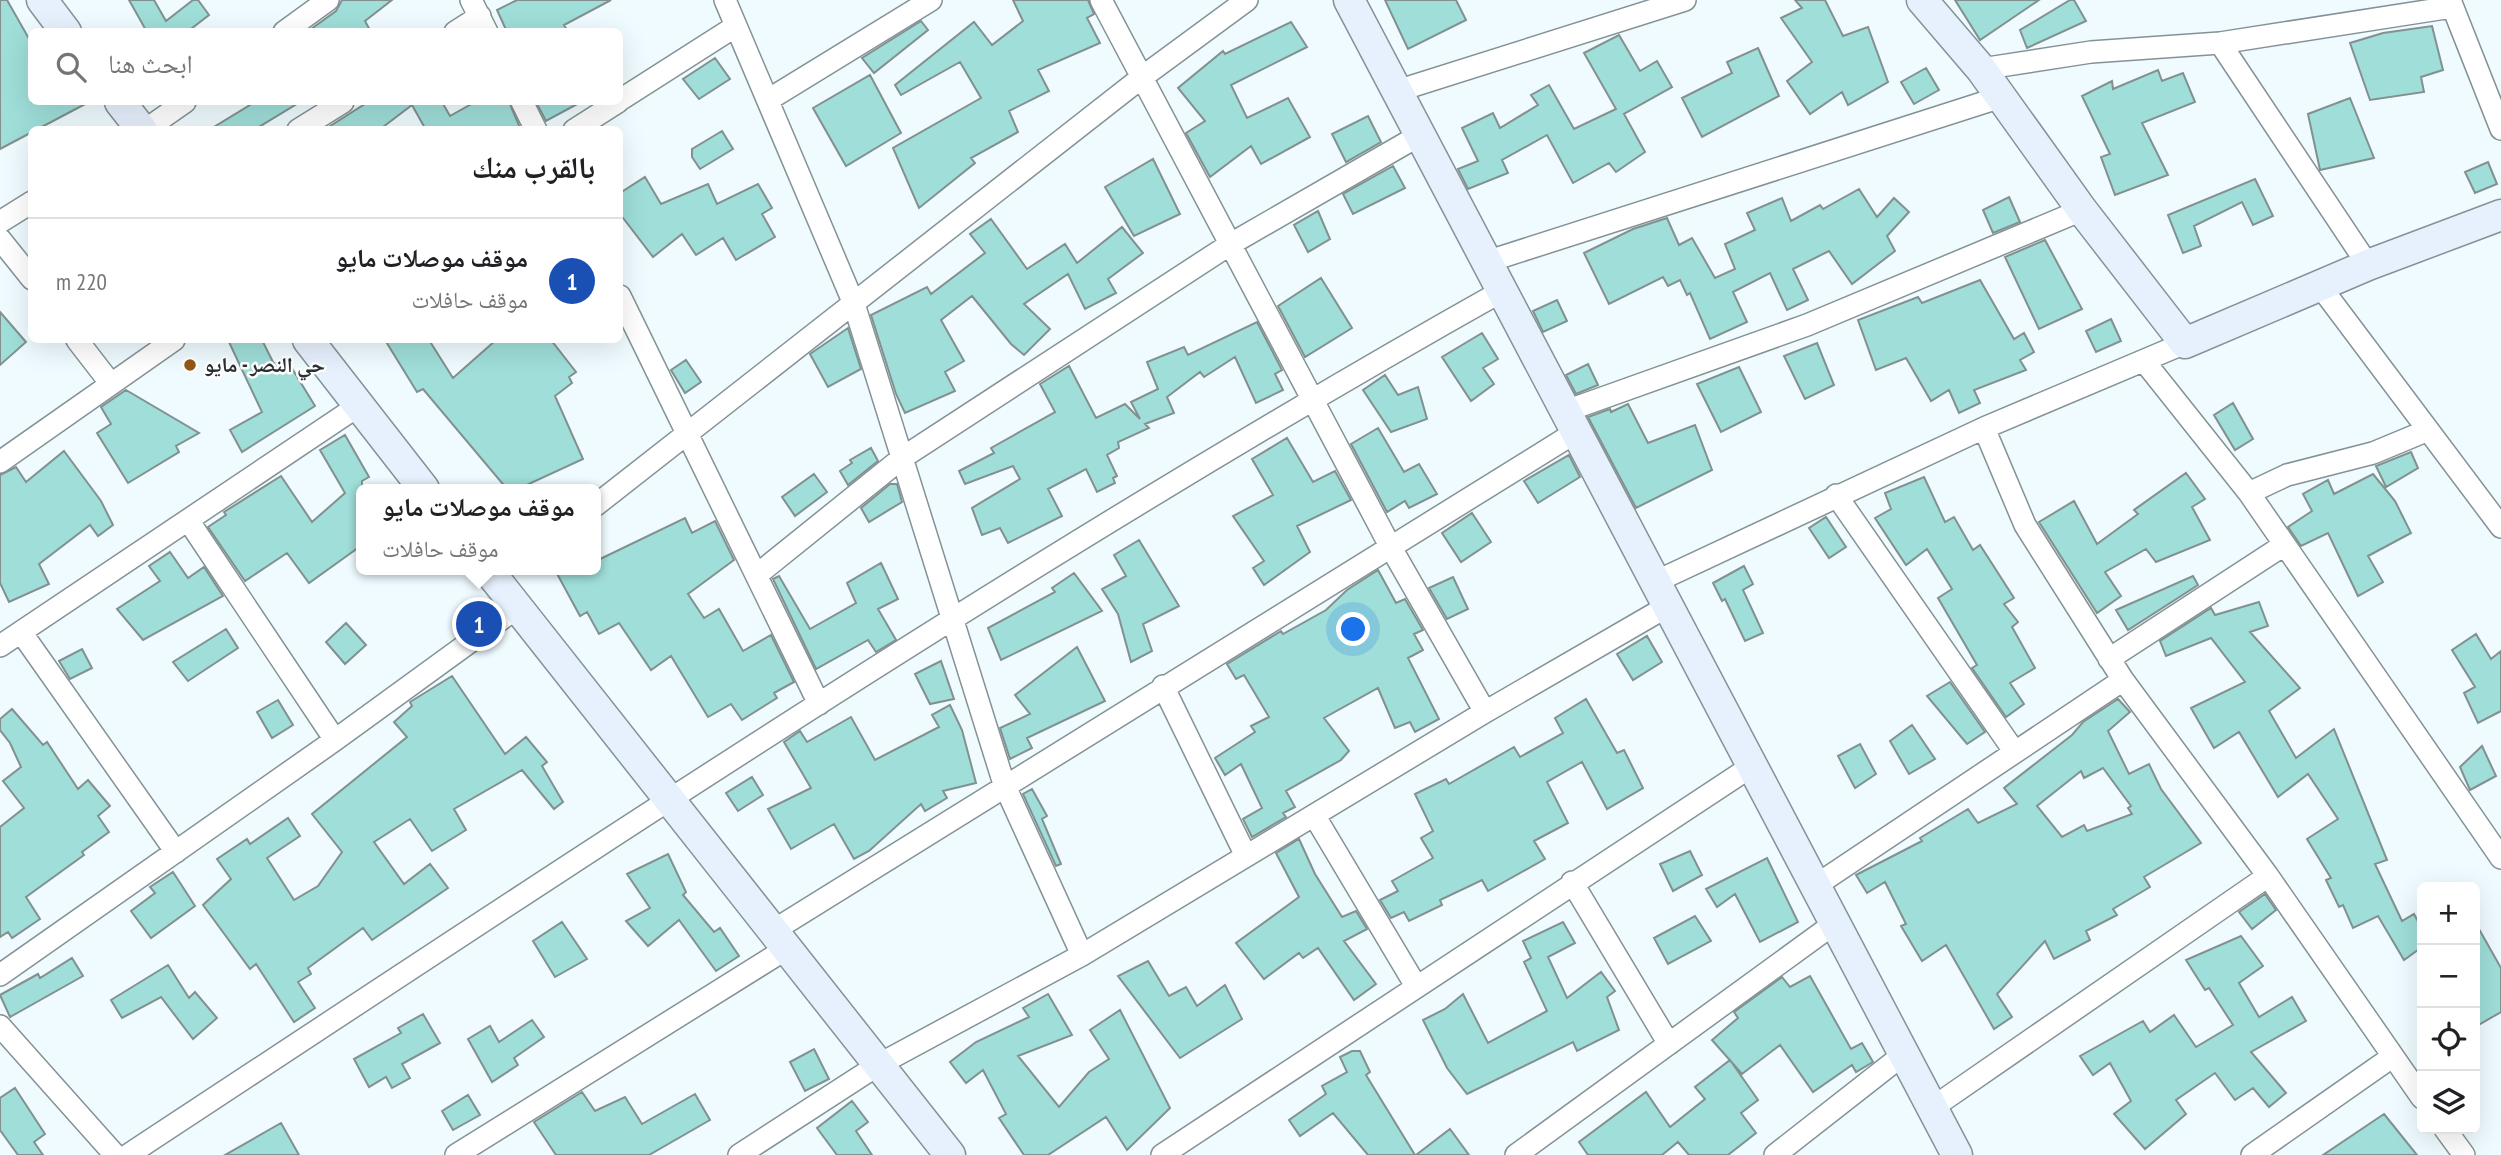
<!DOCTYPE html>
<html lang="ar">
<head>
<meta charset="utf-8">
<style>
	:root { --surface:#fff; --page:#f2f2f2; --text:#202124; --muted:#757577; --line:#e0e0e0; --accent:#db2777 }
	body { margin:0; font-family:"PT Sans Narrow","Noto Naskh Arabic",sans-serif; background:var(--page); color:var(--text); direction:rtl }
	.controls { position:absolute; right:21px; bottom:21px; display:grid; overflow:hidden; border-radius:10px; box-shadow:0 7px 28px #0002 }
	.controls button { width:63px; height:63px; display:grid; place-items:center; padding:0; border:0; border-bottom:2px solid var(--line); background:var(--surface); color:var(--text); font:35px sans-serif }
	.you { position:absolute; left:1354px; top:630px; width:24px; height:24px; margin:-18px; border:5px solid #fff; border-radius:50%; background:#1a73e8; box-shadow:0 0 0 10px #1a73e833 }
	.badge { display:grid; place-items:center; width:46px; height:46px; border-radius:50%; background:var(--accent); color:#fff; font-size:23px; font-weight:700 }
	.pin { position:absolute; translate:-50% -50%; border:4px solid #fff; box-shadow:0 2px 7px #0006 }
	.popup { position:absolute; left:356px; top:484px; width:245px; height:91px; box-sizing:border-box; display:grid; place-content:center; border-radius:10px; background:var(--surface); filter:drop-shadow(0 2px 5px #0005); font-size:23px; white-space:nowrap; color:var(--muted) }
	.popup b { font-size:26px; color:var(--text) }
	.popup::after { content:''; position:absolute; left:50%; top:100%; margin-left:-14px; border:14px solid transparent; border-top-color:var(--surface) }
	.list { margin:0; padding:0; list-style:none }
	h2 { display:flex; justify-content:space-between; align-items:center; height:91px; margin:0; padding:0 28px; font-size:30px }
	h2 small { font-size:23px; font-weight:400; color:var(--muted) }
	.list li { display:grid; grid-template-columns:46px 1fr auto; gap:21px; align-items:center; box-sizing:border-box; height:126px; padding:0 28px; border-top:2px solid var(--line) }
	.list b { display:block; font-size:26px; white-space:nowrap }
	.list p { margin:0; font-size:23px; white-space:nowrap; color:var(--muted) }
	.list em { font-size:23px; font-style:normal; color:var(--muted) }
	.icon { flex:none; width:38px; height:38px; fill:none; stroke:currentColor; stroke-width:2; stroke-linecap:round; stroke-linejoin:round }
	.map { position:relative; flex:none; width:2501px; height:1155px; overflow:hidden; direction:ltr }
	.search { position:absolute; background:var(--surface); box-shadow:0 7px 28px #0002; left:28px; top:28px; width:595px; height:77px; display:flex; align-items:center; gap:18px; box-sizing:border-box; padding:0 24px; border-radius:10px; color:var(--muted); font-size:26px }
	.panel { position:absolute; background:var(--surface); box-shadow:0 7px 28px #0002; left:28px; top:126px; width:595px; height:217px; border-radius:10px; direction:rtl }
	.map>svg:first-child { display:block }
</style>
</head>
<body>
<div class="map">
<svg width="2501" height="1155" viewBox="0 0 2501 1155">
	<rect width="100%" height="100%" fill="#effbff"/>
	<!-- building -->
	<path fill="#9fded9" stroke="#82918f" stroke-width="2" fill-rule="evenodd" d="M0,0H7L32,44V102H89L0,149Z
		M129,0H154L166,21L193,0H198L209,15L187,32H147Z
		M342,0H392L365,21L371,32H307L336,11Z
		M517,0H611L564,25L568,32H507L497,10Z
		M1013,0H1088L1094,14L1087,18L1100,43L1038,70L1049,91L1009,111L1018,132L971,158L975,163L919,208L893,148L981,98L960,62L901,95L895,85L974,22L992,45L1023,21Z
		M1385,0H1456L1466,20L1408,49Z
		M1795,0H1825L1843,36L1868,27L1888,82L1848,105L1842,92L1810,114L1787,81L1812,62L1781,18L1802,8Z
		M1955,0H2039L1980,40Z
		M2070,0H2074L2086,21L2027,48L2020,30Z
		M921,21L928,30L874,73L862,58Z
		M1291,22L1307,47L1231,85L1247,118L1288,98L1310,137L1261,164L1251,146L1210,177L1186,133L1205,121L1178,88L1223,51L1225,54Z
		M2432,26L2443,70L2421,77L2424,92L2370,100L2350,43L2383,33Z
		M1619,35L1640,71L1657,61L1672,87L1624,114L1645,152L1616,172L1609,163L1573,183L1547,135L1502,160L1508,173L1468,189L1458,169L1478,161L1462,128L1493,113L1500,128L1538,105L1531,95L1549,85L1574,129L1616,109L1584,53Z
		M1758,48L1779,96L1702,137L1682,98L1732,73L1727,62Z
		M715,58L730,79L699,99L683,79Z
		M1926,68L1939,90L1914,104L1901,82Z
		M2158,70L2162,81L2183,73L2195,102L2142,123L2168,175L2115,195L2101,157L2110,154L2082,96L2112,81L2113,89Z
		M870,75L901,133L846,166L813,108Z
		M2350,98L2374,158L2320,170L2308,114Z
		M255,102H300L254,130H209Z
		M368,102H442L450,116L475,102H509L521,130H426L412,105L379,130H324Z
		M536,102H581L546,121Z
		M1368,116L1381,142L1346,162L1332,134Z
		M722,131L733,149L700,169L692,157V149Z
		M1153,159L1180,214L1134,236L1105,187Z
		M2488,162L2497,184L2475,193L2465,172Z
		M1393,166L1405,188L1353,214L1343,194Z
		M645,177L661,204L708,184L717,204L758,184L772,208L762,214L775,237L736,260L723,238L696,255L682,234L653,257L620,214V193Z
		M2255,179L2273,216L2253,225L2242,202L2194,226L2201,246L2183,253L2168,215Z
		M1859,189L1877,217L1894,198L1909,212L1887,236L1895,251L1852,284L1829,251L1793,269L1808,300L1787,310L1770,273L1733,292L1747,322L1710,339L1690,293L1687,295L1680,280L1668,286L1663,277L1609,304L1584,253L1633,229L1667,218L1679,245L1692,238L1715,278L1735,269L1725,244L1755,230L1747,213L1782,198L1791,221L1820,205L1823,209Z
		M2009,197L2020,222L1993,233L1983,210Z
		M1318,211L1330,239L1308,252L1294,225Z
		M991,219L1027,269L1065,244L1077,263L1122,227L1143,253L1108,279L1116,293L1085,309L1068,274L1024,304L1050,329L1024,355L1011,344L972,296L941,320L964,361L945,372L955,391L905,413L896,394L871,315L927,287L931,294L985,253L970,234Z
		M2045,240L2082,309L2039,329L2005,257Z
		M1321,278L1352,328L1305,357L1278,306Z
		M1980,280L2014,339L2024,333L2034,352L2020,360L2026,370L1974,390L1980,403L1959,413L1949,390L1931,401L1906,358L1876,370L1858,320L1918,297L1922,303Z
		M1557,300L1567,321L1543,332L1533,311Z
		M0,312L26,342L0,365Z
		M2111,319L2121,341L2096,352L2086,331Z
		M1257,322L1282,370L1275,374L1283,390L1256,403L1235,357L1204,377L1200,372L1167,397L1174,413L1145,424L1149,428L1118,442L1119,448L1107,455L1117,476L1113,478L1115,483L1097,492L1086,469L1048,489L1062,516L1008,543L1000,528L982,535L972,508L1020,479L1013,466L965,484L959,471L994,453L991,448L1055,412L1040,384L1069,366L1096,418L1125,404L1140,419L1131,402L1158,389L1147,362L1184,347L1188,355Z
		M848,328L861,369L828,387L810,354Z
		M1482,333L1498,359L1483,368L1494,384L1471,401L1442,357Z
		M228,340H262L274,364L285,357L315,406L242,452L230,430L262,412Z
		M385,340H429L453,378L496,340H551L576,372L569,377L572,383L555,396L583,459L518,489H507L423,389L417,392Z
		M1817,343L1834,385L1805,399L1784,356Z
		M686,360L701,382L685,393L671,370Z
		M1588,364L1598,385L1576,394L1566,375Z
		M1739,367L1761,412L1721,432L1697,384Z
		M1385,375L1398,395L1418,387L1427,419L1391,432L1363,390Z
		M126,390L199,433L176,446L179,452L128,483L97,433L111,424L101,407Z
		M2233,403L2253,439L2235,450L2214,415Z
		M1628,404L1648,443L1695,425L1712,470L1636,508L1588,417L1610,409L1611,412Z
		M1378,428L1404,472L1419,464L1437,494L1409,508L1405,501L1387,512L1351,444Z
		M345,435L369,477L362,481V545L309,583L287,553L245,581L208,527L226,515L224,512L281,476L312,522L345,493L320,450Z
		M1287,438L1313,482L1335,471L1351,500L1297,526L1310,552L1264,585L1253,568L1264,561L1233,516L1273,495L1252,459Z
		M871,448L878,461L848,485L840,471L852,463L850,460Z
		M64,451L101,501L113,525L98,536L90,525L39,564L49,584L9,602L0,583V475L16,467L26,482Z
		M2411,452L2418,468L2386,487L2376,466Z
		M1569,455L1580,477L1538,503L1524,481Z
		M2186,473L2205,499L2192,507L2210,540L2156,562L2146,549L2105,572L2121,596L2097,613L2039,522L2074,501L2097,544L2138,514L2134,510Z
		M814,474L827,492L795,516L782,497Z
		M2373,474L2395,501L2411,533L2368,556L2383,582L2358,596L2328,533L2301,546L2288,527L2312,511L2303,494L2328,480L2334,494Z
		M1924,477L1945,522L1954,517L1973,550L1980,545L2014,598L2004,604L2018,622L2012,627L2035,668L2010,683L2024,704L2006,717L1972,668L1977,665L1938,598L1952,589L1927,549L1906,565L1875,518L1891,509L1885,493Z
		M890,484H897L902,502L869,522L861,508Z
		M1472,513L1491,542L1461,562L1442,533Z
		M1826,517L1846,547L1829,558L1809,528Z
		M685,518L692,533L715,521L734,560L688,594L704,618L719,609L743,651L771,635L794,682L774,693L777,698L742,720L731,704L708,717L671,656L651,670L619,623L599,634L587,612L580,616L555,570H596V561Z
		M1139,540L1179,606L1143,624L1152,651L1131,662L1118,614L1102,589L1126,576L1114,555Z
		M170,552L188,578L204,567L223,596L143,640L117,609L160,581L149,566Z
		M881,563L898,599L878,609L896,640L876,652L868,640L816,669L773,579L779,576L810,629L856,603L847,583Z
		M1744,566L1753,584L1743,590L1763,633L1745,641L1725,599L1722,601L1713,583Z
		M1378,570L1396,603L1405,599L1423,630L1414,634L1423,650L1408,658L1439,719L1415,732L1410,722L1395,728L1378,688L1324,718L1349,751L1341,760L1286,791L1295,807L1283,813L1286,817L1252,837L1243,819L1262,808L1241,764L1225,775L1215,758L1255,732L1251,726L1269,717L1244,675L1236,679L1227,664L1281,631L1283,634L1326,610L1347,590Z
		M1074,573L1102,611L1001,660L988,628L1055,592L1052,588Z
		M2193,576L2198,585L2128,630L2116,610Z
		M1453,577L1468,609L1447,619L1429,588Z
		M2259,602L2268,626L2250,632L2300,688L2269,711L2296,758L2334,729L2387,860L2375,864L2402,921L2414,914L2422,929V947L2404,960L2378,916L2353,928L2343,905L2339,907L2326,880L2331,878L2307,839L2338,819L2308,774L2278,797L2239,732L2214,748L2191,708L2245,682L2211,638L2166,656L2160,641L2211,608L2215,615Z
		M346,623L366,645L345,664L326,642Z
		M226,629L238,648L188,681L173,662Z
		M2476,634L2491,659L2501,651V711L2478,723L2464,693L2475,687L2452,650Z
		M1647,636L1662,662L1633,680L1617,654Z
		M1077,647L1105,701L1027,738L1032,748L1010,759L1000,728L1030,714L1015,695Z
		M82,649L92,668L70,679L59,661Z
		M941,661L954,699L930,704L915,674Z
		M452,676L505,754L526,737L547,762L542,766L563,802L554,809L522,770L454,809L466,830L432,851L410,819L374,842L404,884L430,864L448,888L372,940L363,928L308,968L311,974L298,982L315,1008L294,1022L256,964L250,969L203,905L231,879L217,859L247,839L250,844L288,818L300,836L267,858L294,900L318,886L342,852L312,814L407,737L394,722L412,706L410,702Z
		M1950,682L1985,732L1967,744L1927,696Z
		M1586,699L1617,753L1624,750L1643,788L1607,809L1582,762L1547,782L1568,823L1534,841L1545,859L1488,891L1482,880L1440,900L1442,905L1409,921L1404,912L1391,918L1380,900L1398,891L1392,881L1433,858L1421,838L1433,831L1415,794L1446,779L1449,784L1514,747L1520,757L1563,733L1555,718Z
		M2118,699L2130,712L2108,731L2129,774L2149,764L2161,789L2201,843L2144,877L2150,887L2113,909L2117,915L2086,931L2090,940L2054,959L2045,941L1997,994L2012,1017L1994,1029L1946,945L1922,961L1901,926L1906,924L1885,882L1867,893L1856,875L1922,841L1920,838L1968,809L1978,823L2017,804L2004,788L2072,735L2083,722ZM2103,768L2131,806L2128,808L2132,814L2087,831L2084,825L2062,837L2037,806L2081,771L2084,778Z
		M278,700L293,725L272,738L257,712Z
		M950,705L962,730L976,783L943,791L947,798L925,811L921,804L869,851L854,859L834,824L791,849L768,809L811,788L784,742L800,731L807,742L851,717L875,760L939,727L932,715Z
		M12,709L43,745L47,742L78,789L88,780L110,806L98,816L109,832L82,852L84,855L26,897L40,919L12,938L8,932L0,937V827L24,808L3,781L21,767L10,743L0,730V719Z
		M1912,725L1935,759L1909,774L1890,741Z
		M1860,744L1876,774L1855,788L1838,756Z
		M2482,746L2496,776L2470,790L2460,767Z
		M752,777L763,795L738,811L726,793Z
		M1032,789L1047,816L1042,819L1061,864L1056,866L1023,794Z
		M1299,839L1315,874L1342,917L1356,911L1367,929L1344,941L1376,984L1354,1000L1318,948L1303,958L1299,953L1264,979L1236,943L1299,897L1276,853Z
		M1690,851L1702,875L1673,891L1660,864Z
		M668,854L686,892L683,895L714,932L720,928L739,956L716,971L679,920L648,946L626,921L650,908L627,874Z
		M1767,858L1798,922L1760,942L1735,894L1717,907L1706,889Z
		M173,872L195,906L151,938L131,911L155,893L150,887Z
		M2265,894L2276,910L2252,929L2239,912Z
		M1695,916L1711,941L1668,964L1654,938Z
		M562,922L587,959L555,977L533,941Z
		M1563,922L1575,943L1548,957L1567,998L1601,972L1615,991L1607,997L1619,1030L1577,1051L1573,1042L1467,1094L1447,1068L1423,1020L1445,1009L1463,994L1488,1043L1547,1011L1524,962L1531,958L1523,941Z
		M2475,922L2501,968V1012L2475,1027Z
		M2241,936L2263,966L2239,983L2259,1017L2292,997L2306,1021L2251,1052L2286,1093L2269,1107L2253,1088L2235,1100L2215,1073L2176,1100L2186,1114L2145,1149L2114,1114L2131,1101L2110,1063L2093,1075L2080,1056L2143,1021L2150,1032L2174,1015L2196,1047L2233,1025L2209,988L2205,990L2186,960Z
		M72,958L83,976L10,1017L0,995L38,974L40,978Z
		M1148,961L1169,996L1186,987L1197,1006L1225,985L1242,1019L1180,1058L1118,976Z
		M168,965L189,998L195,992L217,1018L193,1039L161,997L122,1018L111,1000Z
		M1810,976L1851,1049L1862,1043L1873,1062L1856,1072L1852,1065L1813,1092L1780,1045L1742,1074L1712,1040L1738,1018L1734,1012L1782,977L1790,987Z
		M1048,994L1072,1035L1018,1056L1059,1107L1089,1072L1109,1059L1090,1030L1120,1010L1170,1108L1127,1150L1106,1117L1048,1155H1024L999,1118L1006,1114L983,1070L966,1083L950,1062L976,1042L1029,1017L1023,1008Z
		M423,1014L440,1043L402,1064L410,1078L392,1088L386,1077L369,1087L354,1059L401,1033L398,1028Z
		M532,1020L544,1037L514,1058L518,1065L492,1082L468,1039L490,1026L499,1042Z
		M814,1049L829,1079L805,1091L790,1062Z
		M1352,1051H1360L1370,1072L1366,1075L1415,1155H1368L1333,1113L1300,1136L1289,1120L1326,1094L1322,1086L1347,1072L1340,1057Z
		M1730,1060L1758,1100L1741,1113L1756,1133L1728,1155H1689L1678,1142L1662,1155H1588L1579,1142L1646,1092L1670,1127L1705,1099L1695,1087Z
		M15,1088L45,1134L34,1142L43,1155H18L0,1130V1098Z
		M582,1092L595,1111L625,1097L642,1124L695,1094L710,1120L649,1155H556L534,1122Z
		M468,1095L480,1115L453,1130L442,1111Z
		M852,1101L868,1122L856,1131L872,1155H837L817,1128Z
		M2384,1114L2417,1155H2323Z
		M281,1123L299,1155H225Z
		M1450,1129L1469,1155H1416Z"/>
	<g fill="none" stroke-linecap="round" stroke-linejoin="round">
		<!-- street casing -->
		<g stroke="#849296" stroke-width="24">
			<path id="street" d="M471,0L487,32
				M725,0L854,304L1004,784L1082,955
				M1101,0L1390,546L1485,712
				M2450,0L2501,129
				M284,32L328,0
				M455,32L480,16
				M2220,43L2368,265
				M1981,69L2091,52L2220,43L2452,7
				M1397,91L1685,0
				M620,100L736,26
				M768,100L931,0
				M522,102L536,130
				M145,130L185,102
				M298,130L343,102
				M574,130L618,102
				M0,222L32,202
				M0,239L32,279
				M1486,262L2001,97
				M2320,286L2501,527
				M620,296L819,704
				M77,340L111,384
				M2144,361L2249,493L2501,858
				M1566,411L1807,325L2082,210
				M1984,428L2025,525L2123,680L2268,876L2422,1098
				M0,462L174,340
				M2249,493L2287,475L2373,453L2426,431
				M1836,495L2014,751
				M596,505L1141,78L1247,0
				M188,520L335,740
				M758,574L902,458L1229,245L1420,135
				M1655,582L1984,428L2185,343
				M21,632L176,852
				M0,646L358,406
				M2109,659L2284,545
				M1163,686L1246,856
				M1314,815L1416,986
				M1572,882L1669,1044
				M1815,886L2123,680
				M771,932L1576,432
				M0,975L335,740L518,607
				M0,1026L115,1155
				M1932,1108L2268,876
				M2445,1129L2464,1155
				M128,1155C581,857 1030,556 1502,291
				M456,1155L786,949
				M739,1155L878,1065L1082,955L1485,712L1668,606
				M1162,1155L1752,766
				M1516,1155L1835,923
				M1775,1155L1904,1054
				M2252,1155L2392,1057"/>
		</g>
		<!-- secondary casing -->
		<g stroke="#849296" stroke-width="33">
			<path id="secondary" d="M42,0L66,32
				M1349,0L1957,1155
				M1922,0L1981,69L2082,210L2185,343L2368,265L2501,215
				M120,102L142,130
				M308,340L424,489
				M488,570L950,1155"/>
		</g>
		<!-- street -->
		<use href="#street" stroke="#fff" stroke-width="21"/>
		<!-- secondary -->
		<use href="#secondary" stroke="#e7f1fd" stroke-width="30"/>
	</g>
	<!-- markers -->
	<circle fill="#935817" stroke="#fff" stroke-width="2.5" cx="190" cy="365" r="7"/>
	<g text-anchor="middle" stroke-width="5" stroke-linejoin="round" paint-order="stroke">
		<!-- poi labels -->
		<g font-size="21" font-weight="bold" fill="#2a2f31" stroke="#fff" text-anchor="start">
			<text x="204" y="372">حي النصر - مايو</text>
		</g>
	</g>
</svg>
<div class="controls">
<button>+</button>
<button>−</button>
<button><svg class="icon" aria-label="locate" viewBox="0 0 24 24"><circle cx="12" cy="12" r="6"/><path d="M12 2v4M12 18v4M2 12h4M18 12h4"/></svg></button>
<button><svg class="icon" aria-label="layers" viewBox="0 0 24 24"><path d="M12 4l9 5-9 5-9-5zM3 14l9 5 9-5"/></svg></button>
</div>
<div class="you"></div>
<div class="pin badge" style="left:479px;top:624px;background:#1a4fb4">1</div>
<div class="popup"><b>موقف موصلات مايو</b>موقف حافلات</div>
<div class="search"><svg class="icon" aria-label="search" viewBox="0 0 24 24"><circle cx="10" cy="10" r="6"/><path d="M15 15l6 6"/></svg>ابحث هنا</div>
<section class="panel">
<h2>بالقرب منك<small></small></h2>
<ul class="list">
<li><span class="badge" style="background:#1a4fb4">1</span><div><b>موقف موصلات مايو</b><p>موقف حافلات</p></div><em>220 m</em></li>
</ul>
</section>
</div>
</body>
</html>
